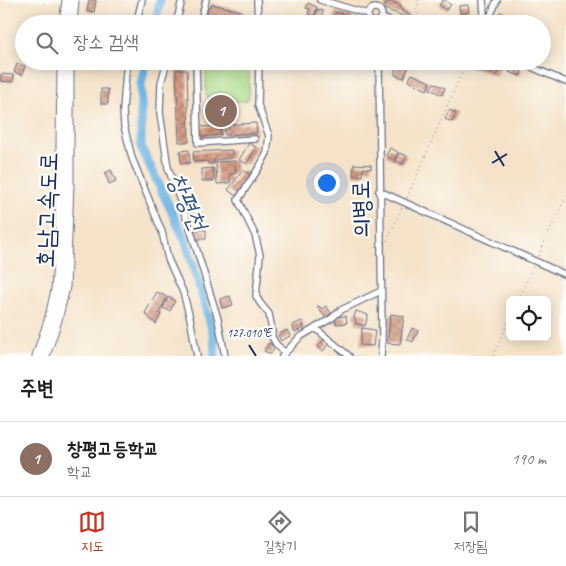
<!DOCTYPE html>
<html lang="ko">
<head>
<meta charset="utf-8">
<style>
	:root { --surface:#fff; --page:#f2f2f2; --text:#202124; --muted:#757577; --line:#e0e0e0; --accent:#c8321e }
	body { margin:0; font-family:Caveat,"Poor Story",sans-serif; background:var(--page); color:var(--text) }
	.controls { position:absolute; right:15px; bottom:15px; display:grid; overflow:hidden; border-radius:8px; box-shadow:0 2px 12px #0003 }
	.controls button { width:45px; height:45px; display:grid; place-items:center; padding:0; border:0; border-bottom:1px solid var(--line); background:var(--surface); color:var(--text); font:25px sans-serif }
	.you { position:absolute; left:326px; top:182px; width:18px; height:18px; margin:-12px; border:4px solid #fff; border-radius:50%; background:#1a73e8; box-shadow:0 0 0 8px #1a73e833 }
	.badge { display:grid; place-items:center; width:32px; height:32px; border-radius:50%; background:var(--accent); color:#fff; font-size:16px; font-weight:700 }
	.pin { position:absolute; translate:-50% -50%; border:2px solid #fff; box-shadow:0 1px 5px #0006 }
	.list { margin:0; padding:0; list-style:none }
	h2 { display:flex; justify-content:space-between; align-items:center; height:65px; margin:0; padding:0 20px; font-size:21px }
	h2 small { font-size:16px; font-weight:400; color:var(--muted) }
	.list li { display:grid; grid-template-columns:32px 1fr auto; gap:15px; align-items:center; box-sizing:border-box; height:75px; padding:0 20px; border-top:1px solid var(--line) }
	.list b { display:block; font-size:19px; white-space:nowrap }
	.list p { margin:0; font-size:16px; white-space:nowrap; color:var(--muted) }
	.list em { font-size:16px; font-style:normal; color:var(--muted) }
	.icon { flex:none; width:28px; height:28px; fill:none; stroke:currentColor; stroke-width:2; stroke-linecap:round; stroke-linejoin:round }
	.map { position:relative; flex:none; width:566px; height:356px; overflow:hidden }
	.search { position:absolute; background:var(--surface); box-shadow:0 2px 12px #0003; left:15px; right:15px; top:15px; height:55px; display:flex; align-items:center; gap:12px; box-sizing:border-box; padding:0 18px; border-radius:28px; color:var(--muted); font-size:19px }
	.sheet { height:140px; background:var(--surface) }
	nav { display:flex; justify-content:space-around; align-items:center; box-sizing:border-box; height:70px; border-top:1px solid var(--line); background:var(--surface); font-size:14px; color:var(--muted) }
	nav a { display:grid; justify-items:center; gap:2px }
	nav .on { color:var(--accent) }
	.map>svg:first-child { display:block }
</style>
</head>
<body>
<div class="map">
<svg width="566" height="356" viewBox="0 0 566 356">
	<defs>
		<pattern id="building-cross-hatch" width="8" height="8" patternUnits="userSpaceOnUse" patternTransform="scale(1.25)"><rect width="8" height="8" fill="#d89b82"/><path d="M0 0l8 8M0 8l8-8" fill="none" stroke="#ae7f6e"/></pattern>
	</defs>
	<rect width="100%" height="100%" fill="#fdfcf7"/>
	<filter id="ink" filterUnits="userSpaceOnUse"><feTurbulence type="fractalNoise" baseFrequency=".02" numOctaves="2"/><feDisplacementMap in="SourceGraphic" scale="10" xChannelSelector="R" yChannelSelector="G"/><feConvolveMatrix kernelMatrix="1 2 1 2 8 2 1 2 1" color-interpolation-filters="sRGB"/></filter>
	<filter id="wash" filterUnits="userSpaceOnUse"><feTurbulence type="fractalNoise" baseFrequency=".0096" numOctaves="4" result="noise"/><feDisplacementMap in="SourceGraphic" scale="20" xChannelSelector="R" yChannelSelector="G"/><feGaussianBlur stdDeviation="1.12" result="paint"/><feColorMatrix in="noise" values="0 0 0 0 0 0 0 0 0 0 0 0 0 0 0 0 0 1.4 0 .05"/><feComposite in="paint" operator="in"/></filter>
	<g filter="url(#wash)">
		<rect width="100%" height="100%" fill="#f5e2c8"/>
		<!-- garden -->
		<path fill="#abda88" stroke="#638473" d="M206,61H249V97L246,101H211L206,95Z"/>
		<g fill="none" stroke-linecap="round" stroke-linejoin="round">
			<!-- river -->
			<path stroke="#6cb4e4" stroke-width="9" d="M155,24L160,0
				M146,61L141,84V147L186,242L214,336L215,356"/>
		</g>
		<g id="blocks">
			<!-- building -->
			<path fill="url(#building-cross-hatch)" d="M89,0H96L94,12L87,11Z
				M443,0H445L451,5L446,10L439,5Z
				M391,2L401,5V10L410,16V18L384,9L386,3Z
				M308,3L317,7L314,16L308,14L310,9L306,8Z
				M212,4L242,11L239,24H221L207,20L208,9Z
				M468,5L469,12L460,14L459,6Z
				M317,9L323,11L320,22L314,20Z
				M336,12L353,18L351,24H339L346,18L339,23L334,17Z
				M500,12L510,16L506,24H495Z
				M399,61L410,63L404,78L395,75V69Z
				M473,61H487L500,67L496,76L477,68L476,70L470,68Z
				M17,64L25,66L22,75L14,72Z
				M511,66L522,71L520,76L509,72Z
				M176,70H187L189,142H179Z
				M1,74L14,75L13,82L0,81Z
				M412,74L430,82L427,90L408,81Z
				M434,83L445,88L442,95L430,89Z
				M101,89H108V104H101Z
				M449,110L456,113L452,122L445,119Z
				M256,123L257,133L225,135L224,125Z
				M221,126V135L201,137L200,127Z
				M249,143L256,147L247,164L239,160Z
				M390,148L398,152L394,160L386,156Z
				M189,150L190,163H181L180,151Z
				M232,150V158L214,160V164H208L207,161L194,162L193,152Z
				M399,153L407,156L403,164L395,161Z
				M235,161L236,173L230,174V183L217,184L216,162Z
				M354,164L371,165V169L363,168L362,176L353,175Z
				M213,168L214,181H202V169Z
				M111,170L116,181L109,184L105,173Z
				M243,170L250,175L236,196L228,190Z
				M194,230H206V239H193Z
				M157,292L167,297L159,313L161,314L156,324L149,318L145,313Z
				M230,296L233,305L222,308L220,299Z
				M169,297L175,301L170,311L163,308Z
				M319,306L322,309L326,306L331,313L326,318L317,307Z
				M356,311L368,315L365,326L355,323L356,320L354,317Z
				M391,314L404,316L400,344L387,343Z
				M346,316L347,323L336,324L335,317Z
				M302,321L304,328L295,332L292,325Z
				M362,328L375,330L373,346L360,345Z
				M412,328L418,331L413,342L407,339Z
				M287,330L290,336L281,341L278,335Z
				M324,339L329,343L323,351L318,347Z
				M269,343L275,347L271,354L264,351Z"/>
		</g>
	</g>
	<g filter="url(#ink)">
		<use href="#blocks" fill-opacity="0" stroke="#676e83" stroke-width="1"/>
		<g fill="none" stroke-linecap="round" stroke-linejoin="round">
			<!-- minor casing -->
			<g stroke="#676e83" stroke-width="8">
				<path id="minor" d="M257,0L258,24
					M320,0L368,14
					M483,0L484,15L489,20
					M368 15a7 7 0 1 1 14 0a7 7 0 1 1-14 0Z
					M382,18L399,24
					M136,24L142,0
					M176,24L182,0
					M200,24L206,0
					M487,24L497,0
					M128,61L126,71L123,111L124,126L132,158L162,232L168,259L183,292L190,318L197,356
					M167,61L161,83L160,113L168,168L189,225L218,319L225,356
					M196,61L198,143L255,139
					M259,61L258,105L269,136L267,153L260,166L238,200L255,235L260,255L256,296L260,303L269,314L272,330V337L276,344L285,353
					M379,61L382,339L381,356
					M516,61L527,65L566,82
					M379,191L566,275
					M315,328L349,356
					M282,356L300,337L332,318L341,310L381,291"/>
			</g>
			<!-- highway casing -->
			<g stroke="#676e83" stroke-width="11">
				<path id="highway" d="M64,24L67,0
					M72,24L74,0
					M37,356L49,321L56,290L60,234L62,61
					M45,356L57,320L65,287L69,184V61"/>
			</g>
			<!-- path -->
			<path stroke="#676e83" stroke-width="1" stroke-dasharray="1 4" stroke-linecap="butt" d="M417,0L419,3L416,10L419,19H423L429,16L435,24
				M474,24L483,22
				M407,198L467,61
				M387,241L402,208
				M538,256L566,196
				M518,300L533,267
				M493,356L510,318"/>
			<!-- minor -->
			<use href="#minor" stroke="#fff" stroke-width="5.5"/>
			<!-- highway -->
			<use href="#highway" stroke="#fff" stroke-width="9"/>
		</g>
	</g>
	<!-- ticks -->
	<path fill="none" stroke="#1b2f5e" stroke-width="2" d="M495,151L504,166M492,163L507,154M249,345L256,356"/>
	<g text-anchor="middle" stroke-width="4.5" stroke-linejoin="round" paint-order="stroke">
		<!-- street labels -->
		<g font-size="24" fill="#1b2f5e" stroke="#fdfcf7">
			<text transform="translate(361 209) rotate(-91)" y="8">의병로</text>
			<text transform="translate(47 210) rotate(-88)" y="8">호남고속도로</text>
		</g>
		<!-- water labels -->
		<g font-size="25" font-style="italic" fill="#335786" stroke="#fdfcf7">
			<text transform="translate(188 201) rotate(65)" y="9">창평천</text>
		</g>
	</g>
	<g font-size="12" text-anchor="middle" fill="#1b2f5e" stroke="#fdfcf7" stroke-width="4.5" stroke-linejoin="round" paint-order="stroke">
		<text x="249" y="337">127.010°E</text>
	</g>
</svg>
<div class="controls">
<button><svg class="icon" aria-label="locate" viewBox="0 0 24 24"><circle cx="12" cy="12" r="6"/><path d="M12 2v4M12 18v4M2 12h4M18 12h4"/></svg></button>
</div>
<div class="you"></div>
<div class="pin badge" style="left:221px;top:111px;background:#8d6e63">1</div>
<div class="search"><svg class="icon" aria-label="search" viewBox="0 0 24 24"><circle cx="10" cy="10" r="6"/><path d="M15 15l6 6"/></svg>장소 검색</div>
</div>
<section class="sheet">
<h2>주변<small></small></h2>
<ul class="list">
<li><span class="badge" style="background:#8d6e63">1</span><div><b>창평고등학교</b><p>학교</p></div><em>190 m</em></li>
</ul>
</section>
<nav>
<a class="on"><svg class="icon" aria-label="map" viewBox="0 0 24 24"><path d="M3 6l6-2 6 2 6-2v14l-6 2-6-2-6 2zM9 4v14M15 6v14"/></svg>지도</a>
<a><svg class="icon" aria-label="directions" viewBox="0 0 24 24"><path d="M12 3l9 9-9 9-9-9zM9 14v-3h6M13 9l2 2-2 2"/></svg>길찾기</a>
<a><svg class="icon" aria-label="saved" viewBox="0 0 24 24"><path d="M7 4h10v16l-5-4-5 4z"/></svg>저장됨</a>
</nav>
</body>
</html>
